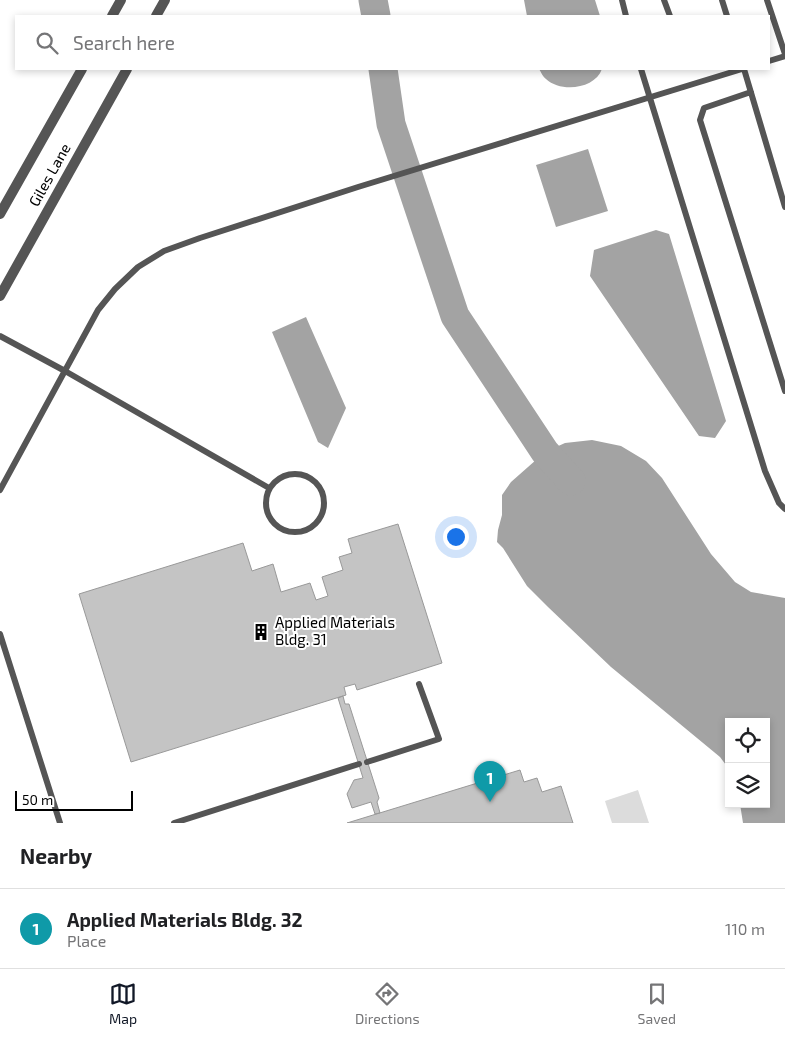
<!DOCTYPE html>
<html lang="en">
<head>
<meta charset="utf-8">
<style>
	:root { --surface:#fff; --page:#f6f6f6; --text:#202124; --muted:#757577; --line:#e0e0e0; --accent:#111827 }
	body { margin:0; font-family:"Exo 2",sans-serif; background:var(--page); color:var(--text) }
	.controls { position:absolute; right:15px; bottom:15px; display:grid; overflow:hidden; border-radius:0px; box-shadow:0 2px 8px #0003 }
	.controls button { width:45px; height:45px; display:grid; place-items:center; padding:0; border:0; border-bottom:1px solid var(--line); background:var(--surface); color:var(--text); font:25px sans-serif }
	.scale { position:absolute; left:15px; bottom:12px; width:118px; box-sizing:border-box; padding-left:5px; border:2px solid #000; border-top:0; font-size:14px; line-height:18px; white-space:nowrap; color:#000; -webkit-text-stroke:4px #fff; paint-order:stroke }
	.you { position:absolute; left:455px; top:536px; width:18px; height:18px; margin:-12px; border:4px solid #fff; border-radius:50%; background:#1a73e8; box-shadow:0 0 0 8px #1a73e833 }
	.badge { display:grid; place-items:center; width:32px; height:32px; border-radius:50%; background:var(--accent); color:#fff; font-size:16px; font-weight:700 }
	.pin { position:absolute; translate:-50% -41px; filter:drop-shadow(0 1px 2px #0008) }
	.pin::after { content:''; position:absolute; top:26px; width:18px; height:15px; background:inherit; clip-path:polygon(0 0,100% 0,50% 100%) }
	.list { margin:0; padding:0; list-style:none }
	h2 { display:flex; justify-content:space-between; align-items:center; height:65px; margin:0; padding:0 20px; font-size:21px }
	h2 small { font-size:16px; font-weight:400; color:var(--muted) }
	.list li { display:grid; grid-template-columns:32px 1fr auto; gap:15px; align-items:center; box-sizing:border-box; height:80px; padding:0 20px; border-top:1px solid var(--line) }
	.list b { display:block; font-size:19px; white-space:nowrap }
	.list p { margin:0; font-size:16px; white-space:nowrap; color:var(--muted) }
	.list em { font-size:16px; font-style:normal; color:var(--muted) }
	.icon { flex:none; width:28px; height:28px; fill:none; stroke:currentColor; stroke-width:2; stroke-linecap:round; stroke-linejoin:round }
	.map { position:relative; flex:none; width:785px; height:823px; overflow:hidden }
	.search { position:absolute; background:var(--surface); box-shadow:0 2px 8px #0003; left:15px; right:15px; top:15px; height:55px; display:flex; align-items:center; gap:12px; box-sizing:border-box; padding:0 18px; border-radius:0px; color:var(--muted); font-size:19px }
	.sheet { height:145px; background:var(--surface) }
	nav { display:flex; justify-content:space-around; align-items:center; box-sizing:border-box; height:70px; border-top:1px solid var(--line); background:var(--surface); font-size:14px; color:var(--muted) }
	nav a { display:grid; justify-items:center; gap:2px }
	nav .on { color:var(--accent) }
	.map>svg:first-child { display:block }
</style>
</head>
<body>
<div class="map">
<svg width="785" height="823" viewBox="0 0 785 823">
	<rect width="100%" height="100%" fill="#fff"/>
	<!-- green -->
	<path fill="#dcdcdc" d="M638,790L649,823H612L605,801Z"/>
	<!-- water -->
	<path fill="#a3a3a3" d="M524,0H595L600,16H527Z
		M539,69H602C595,89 561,93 546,79C543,77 541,72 539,69Z
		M588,149L608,211L556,227L536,165Z
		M656,230L669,234L726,421L715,438L699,436L590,276L594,250Z
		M306,317L346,408L328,448L318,442L272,332Z
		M592,440L621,446L646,461L662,478L711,554L735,582L751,592L785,598V823H743L740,804H766V722H729V769L720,757L611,667L548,607L527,586L503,548L497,542L498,530L502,515V495L511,482L545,452L565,443Z"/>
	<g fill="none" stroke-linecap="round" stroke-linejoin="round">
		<!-- river -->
		<path stroke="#a3a3a3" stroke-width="29" d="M373,0L376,16
			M383,69L391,124L455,316L545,452L571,481"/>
	</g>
	<!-- building -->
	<path fill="#c4c4c4" stroke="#999" d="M398,524L442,663L357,690L355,684L344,687L346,695L131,762L79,594L243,543L252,571L273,564L281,592L310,583L316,600L328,596L322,577L343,570L339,557L352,553L348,539Z
		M343,696L345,704H349L379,798L377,802L380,813L375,814L371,802L352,808L347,794L354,780L363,778L338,698Z
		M520,770L524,782L537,778L542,792L561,786L573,823H347Z"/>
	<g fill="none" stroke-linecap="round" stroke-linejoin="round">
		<!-- service -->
		<path stroke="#555" stroke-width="6" d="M622,0L626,16
			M664,0L670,16
			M722,0L727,16
			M767,0L785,54
			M769,61L785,56
			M641,69L765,471L779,503L785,509
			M744,69L785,207
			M751,92L704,108L700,120L785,391
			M0,336L65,371L269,488
			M266 503a29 29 0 1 1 58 0a29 29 0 1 1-58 0Z
			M0,490L98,310L115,289L138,267L164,251L200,238L358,187L742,69
			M0,634L60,823
			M367,762L439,739L419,684
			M174,823L359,764"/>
		<!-- tertiary -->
		<path stroke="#555" stroke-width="10" d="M112,16L121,0
			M156,16L165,0
			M0,214L82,69
			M0,296L127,69"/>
	</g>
	<!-- icons -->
	<defs>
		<g id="building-bare" transform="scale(1.35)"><path d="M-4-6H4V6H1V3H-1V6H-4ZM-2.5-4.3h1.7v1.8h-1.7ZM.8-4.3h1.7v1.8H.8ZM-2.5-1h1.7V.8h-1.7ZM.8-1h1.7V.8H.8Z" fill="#000" stroke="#fff" stroke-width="2.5" paint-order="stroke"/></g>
	</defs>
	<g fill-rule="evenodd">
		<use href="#building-bare" x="261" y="632"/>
	</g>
	<g text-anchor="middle" stroke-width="4" stroke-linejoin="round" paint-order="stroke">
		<!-- street labels -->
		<g font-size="15" fill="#000" stroke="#fff">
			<text transform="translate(50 175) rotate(-61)" y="5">Giles Lane</text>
		</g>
		<!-- poi labels -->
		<g font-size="15" fill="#000" stroke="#fff" text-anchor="start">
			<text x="275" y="628">Applied Materials<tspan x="275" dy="17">Bldg. 31</tspan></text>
		</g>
	</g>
</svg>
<div class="controls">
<button><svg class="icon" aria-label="locate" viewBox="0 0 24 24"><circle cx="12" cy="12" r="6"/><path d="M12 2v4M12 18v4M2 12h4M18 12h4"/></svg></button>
<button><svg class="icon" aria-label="layers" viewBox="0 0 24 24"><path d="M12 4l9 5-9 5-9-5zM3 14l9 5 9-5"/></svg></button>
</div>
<div class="scale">50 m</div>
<div class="you"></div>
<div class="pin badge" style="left:490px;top:802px;background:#0f9aa8">1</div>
<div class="search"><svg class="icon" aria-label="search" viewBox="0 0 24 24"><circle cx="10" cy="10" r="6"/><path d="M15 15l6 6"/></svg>Search here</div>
</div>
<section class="sheet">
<h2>Nearby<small></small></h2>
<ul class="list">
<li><span class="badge" style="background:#0f9aa8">1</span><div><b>Applied Materials Bldg. 32</b><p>Place</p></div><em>110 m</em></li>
</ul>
</section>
<nav>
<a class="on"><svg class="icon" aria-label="map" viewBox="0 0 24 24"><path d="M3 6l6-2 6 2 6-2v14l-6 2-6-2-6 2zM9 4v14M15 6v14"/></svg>Map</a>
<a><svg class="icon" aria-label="directions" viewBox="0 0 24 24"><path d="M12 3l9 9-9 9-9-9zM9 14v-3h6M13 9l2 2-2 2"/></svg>Directions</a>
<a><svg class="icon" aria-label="saved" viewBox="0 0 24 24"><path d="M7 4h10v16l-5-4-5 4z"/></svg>Saved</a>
</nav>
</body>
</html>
